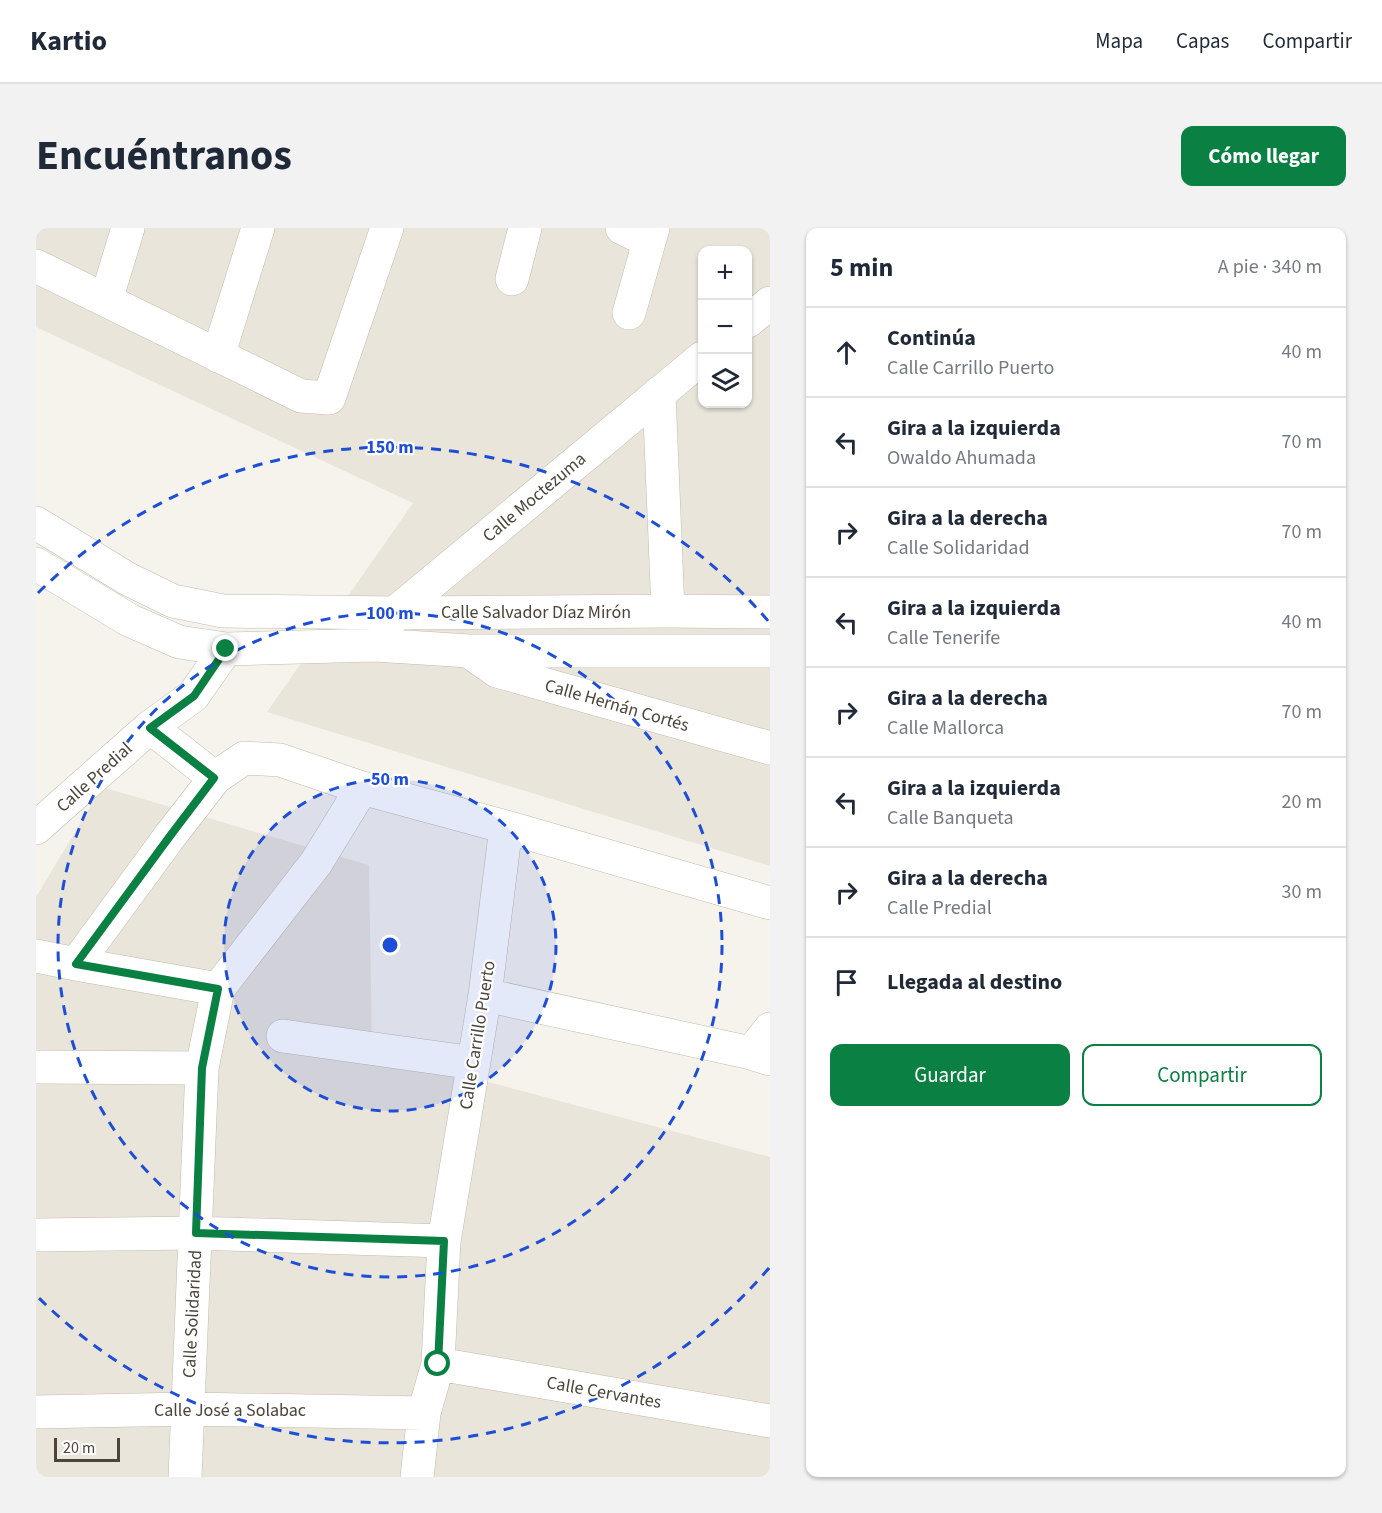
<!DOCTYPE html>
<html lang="es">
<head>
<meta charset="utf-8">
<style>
	:root { --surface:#fff; --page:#f2f2f3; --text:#1f2937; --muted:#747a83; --line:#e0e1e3; --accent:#0b8043 }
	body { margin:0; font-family:"Source Sans 3",sans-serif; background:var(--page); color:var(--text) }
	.controls { position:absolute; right:18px; top:18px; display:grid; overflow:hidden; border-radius:12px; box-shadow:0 2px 4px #0004 }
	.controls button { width:54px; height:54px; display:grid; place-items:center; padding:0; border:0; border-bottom:2px solid var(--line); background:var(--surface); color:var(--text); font:30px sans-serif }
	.scale { position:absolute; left:18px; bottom:15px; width:66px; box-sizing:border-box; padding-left:6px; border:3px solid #4b4439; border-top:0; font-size:16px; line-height:21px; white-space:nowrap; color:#4b4439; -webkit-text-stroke:4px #fff; paint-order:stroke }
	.stop { position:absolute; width:18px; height:18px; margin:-14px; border:4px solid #0b8043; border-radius:50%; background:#fff }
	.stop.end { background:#0b8043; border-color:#fff; box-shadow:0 2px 6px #0008 }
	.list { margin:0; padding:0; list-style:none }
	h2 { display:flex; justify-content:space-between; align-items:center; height:78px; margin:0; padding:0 24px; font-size:26px }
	h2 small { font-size:20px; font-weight:400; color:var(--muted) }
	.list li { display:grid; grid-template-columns:39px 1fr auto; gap:18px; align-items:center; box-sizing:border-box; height:90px; padding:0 24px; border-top:2px solid var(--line) }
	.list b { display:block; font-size:22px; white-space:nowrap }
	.list p { margin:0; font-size:20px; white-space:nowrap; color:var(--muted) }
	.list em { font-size:20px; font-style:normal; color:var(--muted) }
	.actions { display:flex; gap:12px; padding:18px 24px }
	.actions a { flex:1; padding:14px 0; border:2px solid var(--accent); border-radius:12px; text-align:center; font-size:21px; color:var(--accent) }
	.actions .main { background:var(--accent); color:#fff }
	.icon { flex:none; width:33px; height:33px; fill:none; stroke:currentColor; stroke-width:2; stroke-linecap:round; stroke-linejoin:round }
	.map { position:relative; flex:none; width:734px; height:1249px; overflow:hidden; border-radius:12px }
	header { display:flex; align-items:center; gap:36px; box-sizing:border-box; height:84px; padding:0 30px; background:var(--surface); border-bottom:2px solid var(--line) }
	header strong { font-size:28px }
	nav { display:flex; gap:33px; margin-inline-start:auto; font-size:21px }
	.intro { display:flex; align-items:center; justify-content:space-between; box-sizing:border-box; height:144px; padding:0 36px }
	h1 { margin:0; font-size:42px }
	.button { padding:15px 27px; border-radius:12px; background:var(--accent); color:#fff; font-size:21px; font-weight:700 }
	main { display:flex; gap:36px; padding:0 36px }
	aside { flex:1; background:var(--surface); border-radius:12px; box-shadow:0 2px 4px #0004 }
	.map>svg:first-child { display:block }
</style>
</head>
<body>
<header>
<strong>Kartio</strong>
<nav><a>Mapa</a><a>Capas</a><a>Compartir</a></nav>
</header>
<div class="intro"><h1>Encuéntranos</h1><a class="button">Cómo llegar</a></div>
<main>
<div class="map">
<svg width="734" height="1249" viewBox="0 0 734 1249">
	<rect width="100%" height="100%" fill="#f6f3ec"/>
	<!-- residential -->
	<path fill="#eae5da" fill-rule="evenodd" d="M0,0H734V638L231,484L377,275L0,99ZM666,22H712V176H666Z
		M66,559L333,637L336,823L734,929V1249H0V669Z"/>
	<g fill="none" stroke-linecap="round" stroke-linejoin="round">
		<!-- minor casing -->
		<g stroke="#c2bbae" stroke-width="34">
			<path id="minor" d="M586,0L613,13
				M0,38L265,168L293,170L351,0
				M476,51L489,0
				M70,72L92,0
				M593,85L617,0
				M712,93L734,75
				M182,128L222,0
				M623,165L632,383
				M0,295L92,351L137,373L187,383L359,385L632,383L734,384
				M0,336L93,392L143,414L190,421L339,417L433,423H734
				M354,393L359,385L666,130
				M434,424L461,443L734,520
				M114,499L179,550
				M0,600L114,499L157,468L190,421
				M0,728L40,736L182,761
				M40,736L134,608L179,550L208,530L244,532L326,560L470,599L734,675
				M449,767L715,825L734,831
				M247,808L438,835
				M715,825L734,801
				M0,839L166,840
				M0,1007L160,1005L408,1013
				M402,1136L734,1193
				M0,1184L152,1181L388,1185
				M149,1249L166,840L182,761L280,635L326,560
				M381,1249L388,1185L402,1136L408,1013L449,767L470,599"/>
		</g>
		<!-- minor -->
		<use href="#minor" stroke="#fff" stroke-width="33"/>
	</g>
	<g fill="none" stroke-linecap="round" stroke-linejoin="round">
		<!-- route -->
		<path stroke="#0b8043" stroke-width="8" d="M190,421L158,468L114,500L178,550L134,608L40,736L182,761L166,840L160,1005L408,1013L402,1136"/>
	</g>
	<!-- distance rings -->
	<circle cx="354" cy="717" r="166" fill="#1d4ed8" fill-opacity=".12"/>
	<g fill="none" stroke="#1d4ed8" stroke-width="3" stroke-dasharray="10 8">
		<circle cx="354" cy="717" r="166"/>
		<circle cx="354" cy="717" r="332"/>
		<path d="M733 1040A498 498 0 0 1 2 1069M2 365A498 498 0 0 1 733 394"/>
	</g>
	<g text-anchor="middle" stroke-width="4.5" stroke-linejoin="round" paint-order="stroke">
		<!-- street labels -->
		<g font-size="18" fill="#4b4439" stroke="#fff">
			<text transform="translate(498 269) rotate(-40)" y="6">Calle Moctezuma</text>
			<text x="500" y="390">Calle Salvador Díaz Mirón</text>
			<text transform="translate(581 477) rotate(16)" y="6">Calle Hernán Cortés</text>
			<text transform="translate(58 549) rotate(-42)" y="6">Calle Predial</text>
			<text transform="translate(441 807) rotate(-81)" y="6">Calle Carrillo Puerto</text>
			<text transform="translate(156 1086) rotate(-87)" y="6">Calle Solidaridad</text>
			<text transform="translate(568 1164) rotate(10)" y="6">Calle Cervantes</text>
			<text x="194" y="1188">Calle José a Solabac</text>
		</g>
	</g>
	<circle cx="354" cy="717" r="9" fill="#1d4ed8" stroke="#fff" stroke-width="3"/>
	<g font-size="18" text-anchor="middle" font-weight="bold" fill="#1d4ed8" stroke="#fff" stroke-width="4.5" stroke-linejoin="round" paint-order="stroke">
		<text x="354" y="225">150 m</text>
		<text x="354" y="391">100 m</text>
		<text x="354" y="557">50 m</text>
	</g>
</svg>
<div class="controls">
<button>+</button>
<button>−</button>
<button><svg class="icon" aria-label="layers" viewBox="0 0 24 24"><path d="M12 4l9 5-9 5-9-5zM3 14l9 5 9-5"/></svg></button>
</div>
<div class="scale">20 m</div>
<div class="stop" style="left:402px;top:1136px"></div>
<div class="stop end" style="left:190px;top:421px"></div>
</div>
<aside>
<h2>5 min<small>A pie · 340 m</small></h2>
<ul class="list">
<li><svg class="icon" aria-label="ahead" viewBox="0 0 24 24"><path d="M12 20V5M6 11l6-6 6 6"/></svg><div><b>Continúa</b><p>Calle Carrillo Puerto</p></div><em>40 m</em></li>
<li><svg class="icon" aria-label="left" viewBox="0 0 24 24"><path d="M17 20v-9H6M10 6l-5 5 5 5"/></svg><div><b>Gira a la izquierda</b><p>Owaldo Ahumada</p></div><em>70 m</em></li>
<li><svg class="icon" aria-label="right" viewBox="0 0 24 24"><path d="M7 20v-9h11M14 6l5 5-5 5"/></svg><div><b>Gira a la derecha</b><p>Calle Solidaridad</p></div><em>70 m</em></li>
<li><svg class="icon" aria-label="left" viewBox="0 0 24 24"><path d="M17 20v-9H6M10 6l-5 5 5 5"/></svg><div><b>Gira a la izquierda</b><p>Calle Tenerife</p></div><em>40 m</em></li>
<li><svg class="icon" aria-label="right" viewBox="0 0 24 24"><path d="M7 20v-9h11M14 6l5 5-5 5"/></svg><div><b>Gira a la derecha</b><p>Calle Mallorca</p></div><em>70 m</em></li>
<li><svg class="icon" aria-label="left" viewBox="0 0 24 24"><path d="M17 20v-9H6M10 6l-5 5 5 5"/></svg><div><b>Gira a la izquierda</b><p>Calle Banqueta</p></div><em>20 m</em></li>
<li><svg class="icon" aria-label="right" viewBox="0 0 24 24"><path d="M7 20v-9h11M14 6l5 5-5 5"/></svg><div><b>Gira a la derecha</b><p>Calle Predial</p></div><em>30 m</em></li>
<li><svg class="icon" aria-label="arrive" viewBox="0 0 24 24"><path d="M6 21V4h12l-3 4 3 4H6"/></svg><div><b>Llegada al destino</b></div></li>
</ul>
<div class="actions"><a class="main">Guardar</a><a>Compartir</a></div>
</aside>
</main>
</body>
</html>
